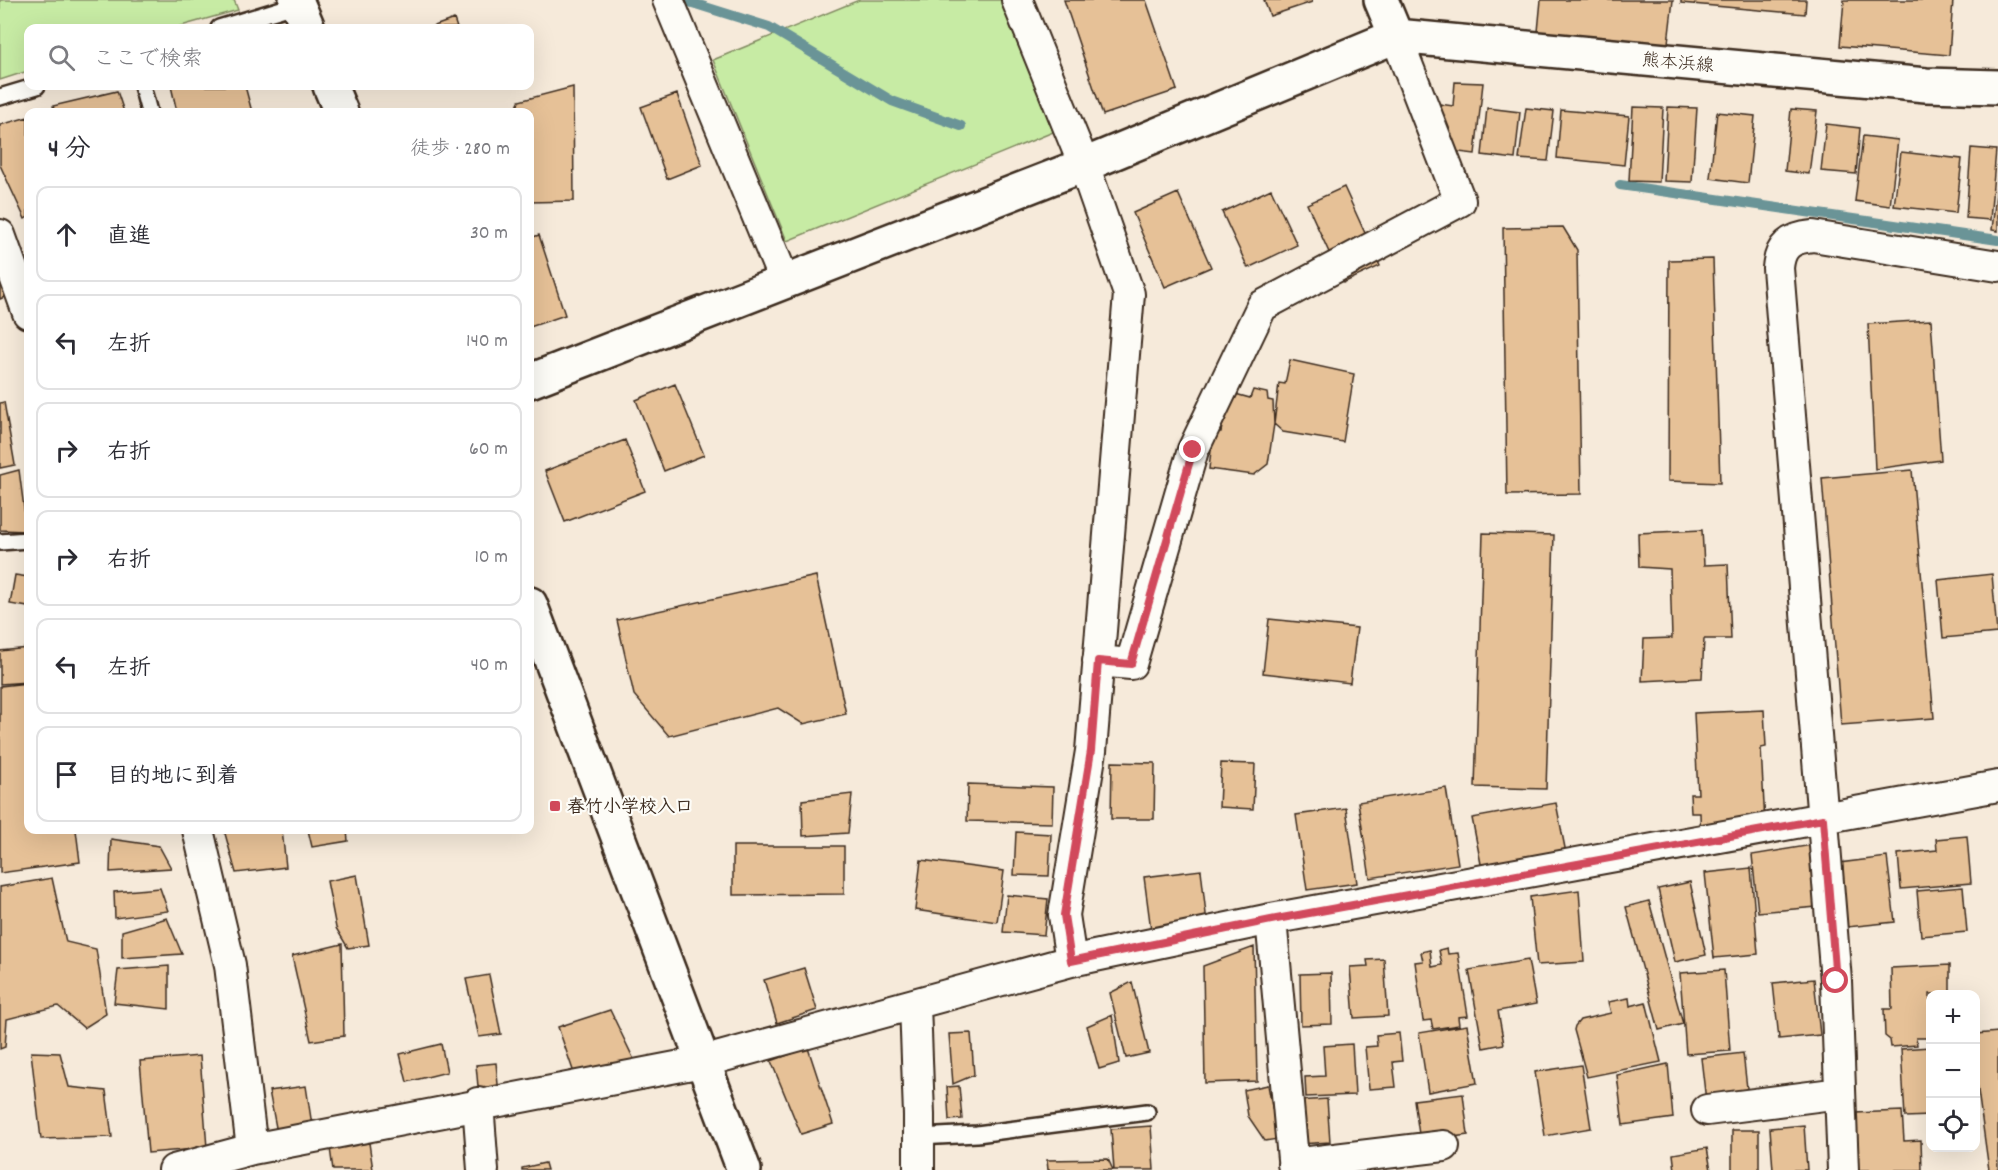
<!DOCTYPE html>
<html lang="ja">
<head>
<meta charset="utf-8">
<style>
	:root { --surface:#fff; --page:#f7f7f7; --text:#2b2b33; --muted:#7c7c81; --line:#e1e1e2 }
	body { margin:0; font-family:Dekko,"Klee One",sans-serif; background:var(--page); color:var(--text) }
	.controls { position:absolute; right:18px; bottom:18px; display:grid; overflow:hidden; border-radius:12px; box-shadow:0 6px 24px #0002 }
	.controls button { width:54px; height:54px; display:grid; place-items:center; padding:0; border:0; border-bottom:2px solid var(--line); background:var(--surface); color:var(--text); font:30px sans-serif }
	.stop { position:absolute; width:18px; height:18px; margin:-14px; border:4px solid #d1495b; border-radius:50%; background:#fff }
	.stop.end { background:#d1495b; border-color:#fff; box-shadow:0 2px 6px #0008 }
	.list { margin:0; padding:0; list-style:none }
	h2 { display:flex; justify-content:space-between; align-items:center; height:78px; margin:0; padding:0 24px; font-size:26px }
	h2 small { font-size:20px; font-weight:400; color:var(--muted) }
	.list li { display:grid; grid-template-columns:39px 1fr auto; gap:18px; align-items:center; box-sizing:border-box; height:96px; margin:0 12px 12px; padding:0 12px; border:2px solid var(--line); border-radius:12px }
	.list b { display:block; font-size:22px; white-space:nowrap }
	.list em { font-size:20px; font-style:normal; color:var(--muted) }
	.icon { flex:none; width:33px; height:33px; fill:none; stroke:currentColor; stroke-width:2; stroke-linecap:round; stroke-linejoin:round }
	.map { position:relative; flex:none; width:1998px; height:1170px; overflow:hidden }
	.search { position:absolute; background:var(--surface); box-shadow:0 6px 24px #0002; left:24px; top:24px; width:510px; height:66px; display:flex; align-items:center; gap:15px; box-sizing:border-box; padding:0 21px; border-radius:12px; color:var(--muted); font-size:22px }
	.panel { position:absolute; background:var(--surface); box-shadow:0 6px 24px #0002; left:24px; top:108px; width:510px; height:726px; border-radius:12px }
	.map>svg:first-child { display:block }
</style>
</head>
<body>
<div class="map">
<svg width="1998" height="1170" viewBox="0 0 1998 1170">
	<rect width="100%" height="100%" fill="#f6eada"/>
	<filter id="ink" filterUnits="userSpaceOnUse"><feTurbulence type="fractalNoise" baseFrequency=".0167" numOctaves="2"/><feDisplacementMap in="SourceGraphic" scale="12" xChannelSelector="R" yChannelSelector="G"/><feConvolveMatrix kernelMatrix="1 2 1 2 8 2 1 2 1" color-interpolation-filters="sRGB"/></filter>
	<g filter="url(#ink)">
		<!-- green -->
		<path fill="#c7eba4" stroke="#818a61" stroke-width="1.5" d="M0,0H234L238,10L174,28H28V71L0,80Z
			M859,0H1005L1058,130L787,241L713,60Z"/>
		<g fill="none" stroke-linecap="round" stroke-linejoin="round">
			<!-- stream -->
			<path stroke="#6a9497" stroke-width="10" d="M683,0L769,27L892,101L961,126
				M1620,185L1998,240"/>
		</g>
		<!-- building -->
		<path fill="#e6c197" stroke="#3b2a1e" stroke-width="1.5" d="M1064,0H1146L1177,90L1103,115Z
			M1264,0H1311L1312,2L1270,16Z
			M1541,0H1673L1665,69L1535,63Z
			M1681,0H1806L1805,14L1681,3Z
			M1844,0H1953L1949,55L1840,46Z
			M454,19L457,28H429Z
			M1455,82L1483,83L1475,154L1451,151L1432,103L1453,106Z
			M171,86H245L252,112H177Z
			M573,87L574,201L530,202V112H516L519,101Z
			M117,91L124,112H55L53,106Z
			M677,94L702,165L667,179L641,107Z
			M1633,107L1663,108L1659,182L1629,181Z
			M1668,107L1697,108L1692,182L1664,181Z
			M1487,108L1520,112L1515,159L1482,155Z
			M1526,108L1554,111L1548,161L1519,159Z
			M1791,109L1817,111L1809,174L1785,171Z
			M1561,110L1629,116L1624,165L1557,158Z
			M1717,112L1755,116L1748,183L1710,178Z
			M28,117V217L25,219L0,165V125Z
			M1826,124L1860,128L1856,174L1821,171Z
			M1863,136L1898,140L1890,206L1855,201Z
			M1971,148L1996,150L1990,220L1966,218Z
			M1901,152L1962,159L1956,213L1894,206Z
			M1998,175V231L1992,230Z
			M1344,187L1380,266L1343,283L1307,204Z
			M1271,189L1297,245L1248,268L1222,212Z
			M1178,193L1211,267L1165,287L1133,213Z
			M1563,227L1577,250L1581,494L1507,495L1503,228Z
			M539,235L565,315L530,327V238Z
			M1713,259L1720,483L1668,481L1669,260Z
			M0,275L7,296L0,299Z
			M1931,320L1941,460L1875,469L1868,324Z
			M1290,360L1354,374L1343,442L1283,432L1274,424L1279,383L1285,384Z
			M675,384L704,455L664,471L636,400Z
			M1253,390L1267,393L1268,400L1273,401L1274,424L1268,464L1254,475L1209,469L1213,432H1221L1228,392L1250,398Z
			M4,402L15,465L0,468V403Z
			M625,440L645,491L565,522L545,471Z
			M19,470L27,531L0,530V475Z
			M1912,470L1934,718L1841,725L1822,478Z
			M1702,530L1704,565L1728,564L1731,639H1704L1702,678L1642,681L1644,639L1672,638L1670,569L1639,567L1638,533Z
			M1483,533L1554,535L1546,789L1475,787Z
			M1992,574L1997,633L1943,638L1938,580Z
			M15,575L28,577V607L10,604Z
			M816,576L846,714L803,724L778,708L669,736L634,695L617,620Z
			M1269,619L1357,628L1350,683L1263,673Z
			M28,648V682L0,684V651Z
			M28,683V830H76L80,862L0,873V686Z
			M1764,710L1766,747L1761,748L1766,843L1701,847L1700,813H1691L1690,794H1698L1694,713Z
			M1112,762L1155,763L1154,819H1111Z
			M1221,763L1255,764L1253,809L1219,807Z
			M968,784L1053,787L1052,823L967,821Z
			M1446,788L1458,864L1370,878L1358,802Z
			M852,794L848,833L803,836L802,800Z
			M1556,803L1566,853L1482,869L1472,818Z
			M1346,808L1357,883L1307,890L1296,815Z
			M224,830H282L286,867L236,873Z
			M308,830H347L348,841L312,847Z
			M1016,832L1051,834L1049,876L1014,875Z
			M1967,836L1971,883L1901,889L1898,854L1937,850L1936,839Z
			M111,839L159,846L171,868L110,872Z
			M1812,845L1817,907L1758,912L1752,855Z
			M733,846H844V894L733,895Z
			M1887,857L1895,922L1847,927L1839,863Z
			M921,860L1004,871L997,922L915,910Z
			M1751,868L1758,954L1714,958L1705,873Z
			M1201,870L1207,923L1151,930L1144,877Z
			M357,875L369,945L348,948L336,928L327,881Z
			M52,878L66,942L96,949L106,1014L84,1028L58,1006L7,1019L5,1047L0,1049V887Z
			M1690,882L1706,955L1675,962L1658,889Z
			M1963,887L1967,932L1921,936L1917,891Z
			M160,888L168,911L115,918L114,892Z
			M1579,890L1584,962L1537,965L1530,897Z
			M1007,895L1048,899L1044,935L1003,932Z
			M1649,901L1683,1024L1659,1030L1626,907Z
			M167,918L182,954L122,958V931Z
			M342,944L344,1036L311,1041L292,956Z
			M1254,947L1257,1081L1205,1083L1203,966Z
			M1447,948L1448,954L1458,953L1468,1016L1458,1017L1459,1025L1433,1029L1431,1020L1423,1021L1415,962L1423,961L1421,952L1430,950L1432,967L1442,965L1439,950Z
			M1384,959L1388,1016L1354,1018L1350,967L1368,966L1367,960Z
			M1528,960L1536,1004L1498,1011L1504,1044L1483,1048L1469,970Z
			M1950,965V994H1930V1038H1916L1917,1045L1891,1047L1890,1040L1885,1036L1884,1009H1892L1891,968Z
			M169,966V1009L114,1003L118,970Z
			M804,968L817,1010L777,1023L764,980Z
			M1724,970L1730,1051L1686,1054L1680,973Z
			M1331,973L1332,1024L1301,1025L1300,974Z
			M489,975L501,1034L479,1037L466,979Z
			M1814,979L1820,1035L1779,1039L1773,983Z
			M1132,982L1149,1053L1126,1058L1110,993Z
			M1629,998L1630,1006L1646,1002L1661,1062L1587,1077L1574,1030L1575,1026L1580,1020L1611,1013L1608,1002Z
			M610,1010L637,1066L575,1076L558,1027Z
			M1112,1015L1119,1063L1099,1069L1087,1026Z
			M1467,1025L1477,1083L1428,1092L1419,1033Z
			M1998,1032V1170H1989L1976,1076V1034Z
			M971,1033L974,1075L953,1084L949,1034Z
			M1399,1033L1402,1061L1393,1062L1396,1087L1369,1089L1365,1047L1377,1046L1376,1035Z
			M441,1044L447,1072L407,1082L400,1054Z
			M1352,1044L1355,1095L1306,1097L1305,1077L1325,1076L1323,1046Z
			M1930,1047V1116L1905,1117L1901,1049Z
			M808,1048L833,1124L801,1134L771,1061Z
			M31,1052L60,1053L69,1087L106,1091L112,1137L41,1139Z
			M1743,1053L1748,1097L1706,1101L1701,1058Z
			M200,1056L207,1148L148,1153L140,1061Z
			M496,1063L499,1095L479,1097L476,1065Z
			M1668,1064L1673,1118L1623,1125L1617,1075Z
			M1581,1065L1591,1128L1545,1136L1535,1072Z
			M1268,1085L1278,1139L1265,1141L1248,1116L1244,1090Z
			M306,1086L313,1132L278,1138L269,1091Z
			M959,1086L962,1119L949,1120L947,1087Z
			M1463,1094L1468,1135L1420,1141L1414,1100Z
			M1327,1099L1330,1142L1300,1144L1298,1101Z
			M1902,1111L1904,1141L1921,1140L1922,1170H1857L1855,1113Z
			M1804,1125L1807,1170H1773L1770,1128Z
			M1151,1126L1154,1170H1114L1111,1129Z
			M1732,1130H1759V1170H1732Z
			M369,1143L373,1170H333L330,1148Z
			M1707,1148L1711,1170H1675L1673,1154Z
			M1108,1159L1113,1170H1048L1047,1160Z
			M545,1163L547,1170H522V1168Z"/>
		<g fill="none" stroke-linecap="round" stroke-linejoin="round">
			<!-- lane casing -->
			<g stroke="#3b2a1e" stroke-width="20">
				<path id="lane" d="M219,28L298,4
					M142,86L149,112
					M0,97L37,86
					M0,542L28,540
					M919,1137L977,1134L1147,1112"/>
			</g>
			<!-- street casing -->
			<g stroke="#3b2a1e" stroke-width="34">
				<path id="street" d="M668,0L784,280
					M1017,0L1084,165L1129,294L1091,751L1064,915L1071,961
					M0,235L28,313
					M1098,661L1131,664L1193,450L1262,306L1460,201L1396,36
					M198,830L230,965L252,1149
					M1271,919L1294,1170
					M915,1004L919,1115V1170
					M478,1103L483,1170
					M1707,1110L1840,1093
					M1293,1164L1444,1146
					M174,1170L252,1149L702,1062L1071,961L1271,919L1998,786
					M1843,1170L1836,981L1778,268C1780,246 1790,238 1813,236L1998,266"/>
			</g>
			<!-- secondary casing -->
			<g stroke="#3b2a1e" stroke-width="38">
				<path id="secondary" d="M296,0L308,28
					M1381,0L1396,36
					M330,86L341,112
					M530,381L1084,165L1396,36L1926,85L1998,87
					M530,604L744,1170"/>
			</g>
			<!-- lane -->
			<use href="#lane" stroke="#fdfcf7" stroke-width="15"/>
			<!-- street -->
			<use href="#street" stroke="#fdfcf7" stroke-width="30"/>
			<!-- secondary -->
			<use href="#secondary" stroke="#fdfcf7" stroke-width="33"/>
		</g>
	</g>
	<g fill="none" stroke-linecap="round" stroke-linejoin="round" filter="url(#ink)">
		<!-- route -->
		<path stroke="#d1495b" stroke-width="8" d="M1193,450L1131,664L1098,661L1091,751L1064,915L1071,961L1271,920L1823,819L1836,981"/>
	</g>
	<!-- markers -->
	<rect fill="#d1495b" stroke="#fdfcf7" stroke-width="2" x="549" y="800" width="12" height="12" rx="3"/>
	<g text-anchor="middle" stroke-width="4.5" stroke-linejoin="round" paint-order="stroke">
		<!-- street labels -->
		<g font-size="18" fill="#3b2a1e" stroke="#fdfcf7">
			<text transform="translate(1678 62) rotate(5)" y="6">熊本浜線</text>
		</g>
		<!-- poi labels -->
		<g font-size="18" font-weight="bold" fill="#3b2a1e" stroke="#fdfcf7" text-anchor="start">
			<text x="567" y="812">春竹小学校入口</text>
		</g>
	</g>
</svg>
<div class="controls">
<button>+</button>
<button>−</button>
<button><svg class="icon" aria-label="locate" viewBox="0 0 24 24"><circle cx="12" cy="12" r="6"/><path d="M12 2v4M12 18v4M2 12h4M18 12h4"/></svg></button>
</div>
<div class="stop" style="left:1836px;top:981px"></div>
<div class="stop end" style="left:1193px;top:450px"></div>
<div class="search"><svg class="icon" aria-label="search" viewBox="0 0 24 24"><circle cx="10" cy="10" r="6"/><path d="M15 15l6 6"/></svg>ここで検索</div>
<section class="panel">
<h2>4 分<small>徒歩 · 280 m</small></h2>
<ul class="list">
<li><svg class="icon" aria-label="ahead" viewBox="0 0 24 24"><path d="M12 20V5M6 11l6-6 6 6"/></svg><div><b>直進</b></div><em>30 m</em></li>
<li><svg class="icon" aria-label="left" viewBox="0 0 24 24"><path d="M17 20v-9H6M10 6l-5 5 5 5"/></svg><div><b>左折</b></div><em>140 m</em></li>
<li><svg class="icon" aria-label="right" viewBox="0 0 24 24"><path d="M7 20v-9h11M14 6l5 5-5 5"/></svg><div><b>右折</b></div><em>60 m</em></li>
<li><svg class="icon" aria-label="right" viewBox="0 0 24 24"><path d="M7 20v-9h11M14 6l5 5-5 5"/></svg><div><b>右折</b></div><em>10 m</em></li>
<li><svg class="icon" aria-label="left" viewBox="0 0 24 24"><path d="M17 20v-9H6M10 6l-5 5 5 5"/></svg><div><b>左折</b></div><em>40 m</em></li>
<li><svg class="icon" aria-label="arrive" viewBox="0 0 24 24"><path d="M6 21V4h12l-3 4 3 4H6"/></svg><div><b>目的地に到着</b></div></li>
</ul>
</section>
</div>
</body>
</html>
